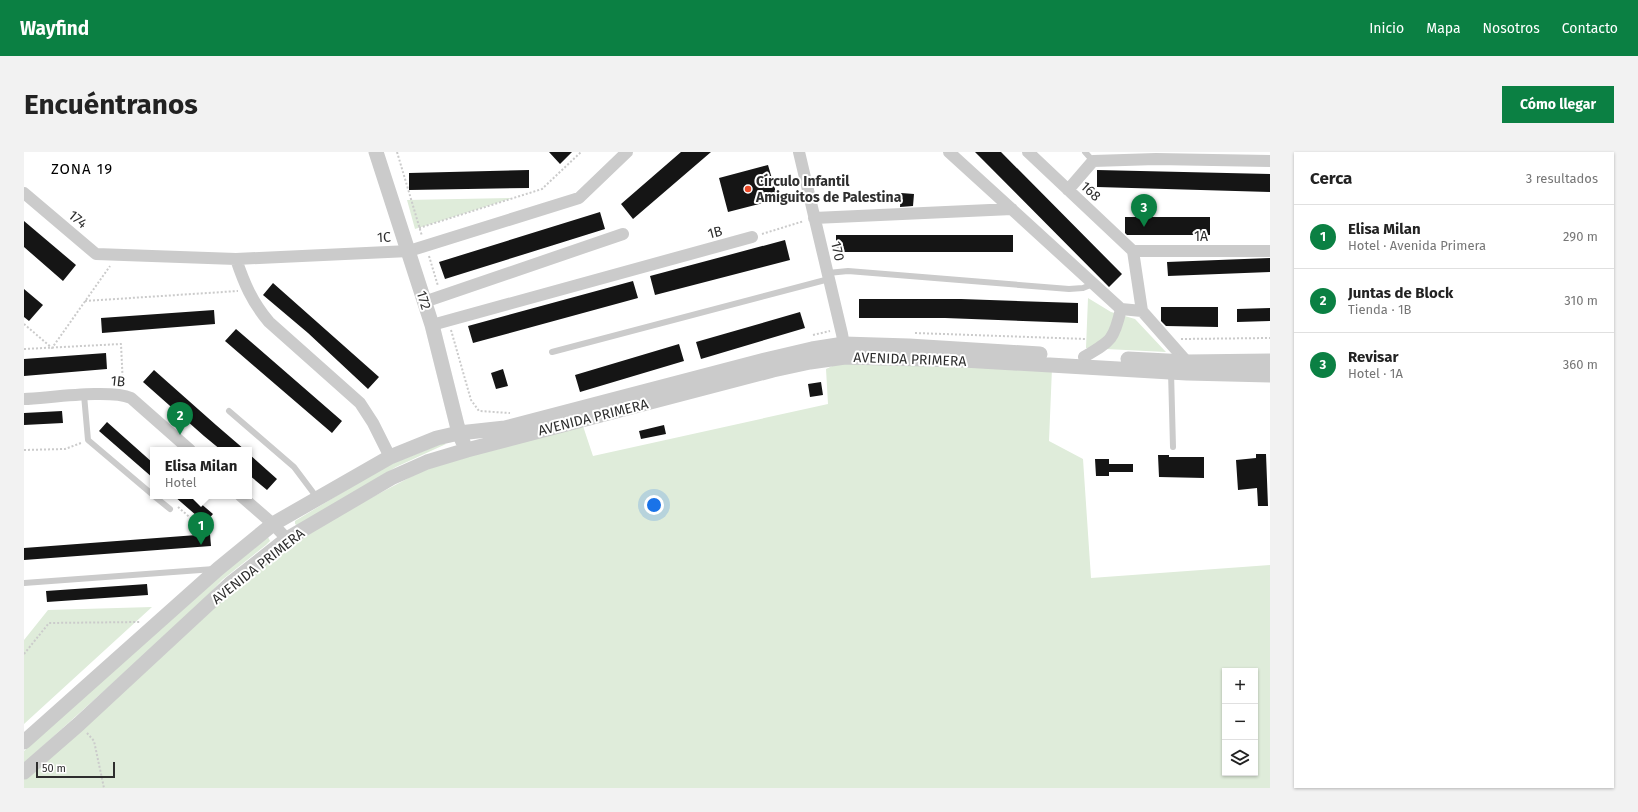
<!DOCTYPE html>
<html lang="es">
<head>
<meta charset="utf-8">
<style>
	:root { --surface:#fff; --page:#f2f2f2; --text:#222; --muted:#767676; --line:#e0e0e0; --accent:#0b8043 }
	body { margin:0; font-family:"Fira Sans",sans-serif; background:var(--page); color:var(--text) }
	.controls { position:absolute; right:12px; bottom:12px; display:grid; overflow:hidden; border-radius:0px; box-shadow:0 1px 3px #0004 }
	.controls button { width:36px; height:36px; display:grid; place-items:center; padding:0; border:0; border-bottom:1px solid var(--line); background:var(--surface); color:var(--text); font:20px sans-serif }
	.scale { position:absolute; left:12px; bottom:10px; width:79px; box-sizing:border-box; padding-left:4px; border:2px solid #2e2e2e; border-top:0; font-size:11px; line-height:14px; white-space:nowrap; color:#2e2e2e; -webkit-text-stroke:3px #fff; paint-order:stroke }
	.you { position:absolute; left:630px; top:353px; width:14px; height:14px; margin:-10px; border:3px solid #fff; border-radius:50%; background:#1a73e8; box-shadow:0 0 0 6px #1a73e833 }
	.badge { display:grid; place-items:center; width:26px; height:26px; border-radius:50%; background:var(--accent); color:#fff; font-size:13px; font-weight:700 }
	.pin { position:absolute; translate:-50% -33px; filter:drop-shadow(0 1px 2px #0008) }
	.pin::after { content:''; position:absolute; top:21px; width:14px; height:12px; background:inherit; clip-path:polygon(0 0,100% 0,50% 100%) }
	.popup { position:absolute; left:126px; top:295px; width:102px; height:52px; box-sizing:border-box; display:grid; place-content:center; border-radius:0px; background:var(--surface); filter:drop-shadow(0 1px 3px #0005); font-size:13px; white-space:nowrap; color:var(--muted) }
	.popup b { font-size:15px; color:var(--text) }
	.popup::after { content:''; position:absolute; left:50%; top:100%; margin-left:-8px; border:8px solid transparent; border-top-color:var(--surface) }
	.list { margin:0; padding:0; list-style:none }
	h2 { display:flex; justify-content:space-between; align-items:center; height:52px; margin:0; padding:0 16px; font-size:17px }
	h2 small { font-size:13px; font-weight:400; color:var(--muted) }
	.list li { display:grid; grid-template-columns:26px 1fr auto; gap:12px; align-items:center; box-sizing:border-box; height:64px; padding:0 16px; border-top:1px solid var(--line) }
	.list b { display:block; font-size:15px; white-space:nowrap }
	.list p { margin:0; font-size:13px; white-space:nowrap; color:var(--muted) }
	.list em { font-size:13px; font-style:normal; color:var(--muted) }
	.icon { flex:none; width:22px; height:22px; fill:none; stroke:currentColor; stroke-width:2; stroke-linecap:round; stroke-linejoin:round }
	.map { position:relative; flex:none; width:1246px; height:636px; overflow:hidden; border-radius:0px }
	header { display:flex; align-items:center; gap:24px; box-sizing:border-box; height:56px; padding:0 20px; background:var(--accent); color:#fff }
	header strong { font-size:19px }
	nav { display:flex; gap:22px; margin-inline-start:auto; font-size:14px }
	.intro { display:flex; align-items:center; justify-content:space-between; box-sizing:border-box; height:96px; padding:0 24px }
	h1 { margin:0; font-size:28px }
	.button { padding:10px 18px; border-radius:0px; background:var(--accent); color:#fff; font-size:14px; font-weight:700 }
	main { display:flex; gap:24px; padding:0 24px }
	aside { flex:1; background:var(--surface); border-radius:0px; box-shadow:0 1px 3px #0004 }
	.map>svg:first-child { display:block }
</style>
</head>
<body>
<header>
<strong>Wayfind</strong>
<nav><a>Inicio</a><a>Mapa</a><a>Nosotros</a><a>Contacto</a></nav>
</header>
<div class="intro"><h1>Encuéntranos</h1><a class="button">Cómo llegar</a></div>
<main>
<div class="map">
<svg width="1246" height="636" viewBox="0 0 1246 636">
	<rect width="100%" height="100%" fill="#fff"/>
	<!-- green -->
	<path fill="#dfecda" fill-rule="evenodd" d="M488,46L391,77L383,48Z
		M1064,146L1087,160L1111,167L1142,200L1062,196Z
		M825,206L1028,216L1025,289L1059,307L1067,426L1246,413V636H0V622L232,411L318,361L419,308L556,265L569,304L804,252L802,217ZM1201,519H1231V621H1201Z
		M417,292H422L372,315L274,374L271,372V369L360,315Z
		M244,385L246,389L242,393L198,428L173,455L0,611V599L177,438Z
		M128,455L0,572V488L24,458Z"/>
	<!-- building -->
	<path fill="#151515" d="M525,0H548L536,12Z
		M657,0H687L609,67L597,52Z
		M951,0H977L1098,122L1085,135Z
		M744,13L754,47L704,60L695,26Z
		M505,18V36L385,38V21Z
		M1073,18L1246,22V40L1073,35Z
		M877,41L890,42L889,54L876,55Z
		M576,60L581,77L421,127L415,110Z
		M1101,65H1186V83H1103L1101,81Z
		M0,69L52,113L39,129L0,95Z
		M812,83H989V100H812Z
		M761,88L766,108L631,143L626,124Z
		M1246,106V120L1144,124L1143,110Z
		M609,129L614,146L449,191L444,174Z
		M249,131L355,225L344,237L284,181L239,143Z
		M0,137L19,153L5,169L0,165Z
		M835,147H937L1054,151V171L921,166H835Z
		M1137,155H1194V175L1142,174L1137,169Z
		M1246,156V169L1213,170V157Z
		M190,158L191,172L78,181L77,166Z
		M776,160L781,176L677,207L672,190Z
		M212,177L318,269L308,281L201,189Z
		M655,192L660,209L556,240L551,223Z
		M82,201L83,217L0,224V207Z
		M479,217L484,234L472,237L467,221Z
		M130,218L192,273L221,298H197L180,284L119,230Z
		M797,230L799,243L786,245L784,232Z
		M38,259L39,271L0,273V261Z
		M83,270L129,311V326L75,279Z
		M640,273L642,282L617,287L615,279Z
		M225,302L253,327L243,338L225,323Z
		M1232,302H1242L1244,354H1234L1233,336L1214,338L1212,308L1232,306Z
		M1134,303H1145V305H1180V326L1135,325Z
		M1071,307H1085V312H1109V320H1085V324H1072Z
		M150,344H168L189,362L181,371Z
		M186,382L187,394L0,408V396Z
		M123,432L124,443L23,450L22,439Z"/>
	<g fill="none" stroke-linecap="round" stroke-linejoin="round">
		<!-- path -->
		<path stroke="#cbcbcb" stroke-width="2" stroke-dasharray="2 2" stroke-linecap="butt" d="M373,0L398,84
			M395,76L518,37L557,0
			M738,82L780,69
			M405,104L414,134
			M61,149L214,139
			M0,172L28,196L86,114
			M427,178L447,248L455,259L486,261
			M891,181L1062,187
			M789,183L806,179
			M1157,187L1246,186
			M0,197L97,192L99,234
			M0,298L41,297L57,291
			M154,355L179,377
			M0,502L25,471L116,470
			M63,581L70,589L80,636"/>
		<!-- service -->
		<path stroke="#cbcbcb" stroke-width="6" d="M1061,0L1069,9
			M804,121L824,119L1045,137L1059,136L1069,132
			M528,200L805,127
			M1147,220L1149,295
			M60,243L64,288L129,343
			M205,259L270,315L294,347
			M130,344L146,357
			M0,431L190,417"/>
		<!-- minor -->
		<path stroke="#cbcbcb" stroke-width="12" d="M775,0L818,182L821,199
			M925,0L1097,157L1118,159
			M1004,0L1109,99
			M1044,38L1069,9L1132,7L1246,9
			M0,41L72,102L212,107L385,99L555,46L603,0
			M790,66L988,57
			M1109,99H1246
			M1109,99L1118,159L1163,210
			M212,107C220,131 228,150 245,170L336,251L349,271L366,305
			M400,150L599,82
			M408,173L728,85
			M1060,205C1087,189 1090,188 1097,157
			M0,247C25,246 86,237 107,246L166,298
			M217,344L249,372L263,387"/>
		<!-- tertiary -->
		<path stroke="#cbcbcb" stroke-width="15" d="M352,0L408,173L435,281L439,290
			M1104,207L1163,210L1246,209
			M0,590L194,417L249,372L366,305L413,286L435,281L481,276L741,208L788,197L820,192L885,194L1016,202
			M0,620L55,572L206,432L263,387L367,326L403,310L443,298L749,218L786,210L821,205L939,208L1163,221L1246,223"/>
	</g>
	<!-- markers -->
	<circle fill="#ec4a28" stroke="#fff" stroke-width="1.5" cx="724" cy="37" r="4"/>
	<g text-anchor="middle" stroke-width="4" stroke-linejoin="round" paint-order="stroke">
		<!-- poi labels -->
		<g font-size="14" font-weight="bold" fill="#2e2e2e" stroke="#fff" text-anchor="start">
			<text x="732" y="34">Círculo Infantil<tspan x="732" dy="16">Amiguitos de Palestina</tspan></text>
		</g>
		<!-- street labels -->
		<g font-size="14" fill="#2e2e2e" stroke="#fff">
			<text transform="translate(1067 39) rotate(43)" y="5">168</text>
			<text transform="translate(54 67) rotate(40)" y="5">174</text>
			<text transform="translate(691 80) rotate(-15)" y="5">1B</text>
			<text x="1177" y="89">1A</text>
			<text transform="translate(360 85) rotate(-3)" y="5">1C</text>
			<text transform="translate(814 99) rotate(77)" y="5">170</text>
			<text transform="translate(400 148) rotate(73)" y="5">172</text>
			<text transform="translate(886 207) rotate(2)" y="5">AVENIDA PRIMERA</text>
			<text transform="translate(94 229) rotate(6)" y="5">1B</text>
			<text transform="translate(569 265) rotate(-14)" y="5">AVENIDA PRIMERA</text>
			<text transform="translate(234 414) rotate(-38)" y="5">AVENIDA PRIMERA</text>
		</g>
		<!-- neighbourhood labels -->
		<g font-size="15" letter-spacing="1" fill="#000" stroke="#fff">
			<text x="58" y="22">ZONA 19</text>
		</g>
	</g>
</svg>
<div class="controls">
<button>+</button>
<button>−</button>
<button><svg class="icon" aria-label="layers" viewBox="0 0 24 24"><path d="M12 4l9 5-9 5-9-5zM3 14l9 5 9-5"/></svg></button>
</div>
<div class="scale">50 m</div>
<div class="you"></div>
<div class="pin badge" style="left:177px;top:393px">1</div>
<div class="popup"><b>Elisa Milan</b>Hotel</div>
<div class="pin badge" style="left:156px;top:283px">2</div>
<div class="pin badge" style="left:1120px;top:75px">3</div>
</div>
<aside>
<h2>Cerca<small>3 resultados</small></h2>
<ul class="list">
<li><span class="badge">1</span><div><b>Elisa Milan</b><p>Hotel · Avenida Primera</p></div><em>290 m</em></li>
<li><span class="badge">2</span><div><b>Juntas de Block</b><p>Tienda · 1B</p></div><em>310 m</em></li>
<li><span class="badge">3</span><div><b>Revisar</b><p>Hotel · 1A</p></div><em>360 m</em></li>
</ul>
</aside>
</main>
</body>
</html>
